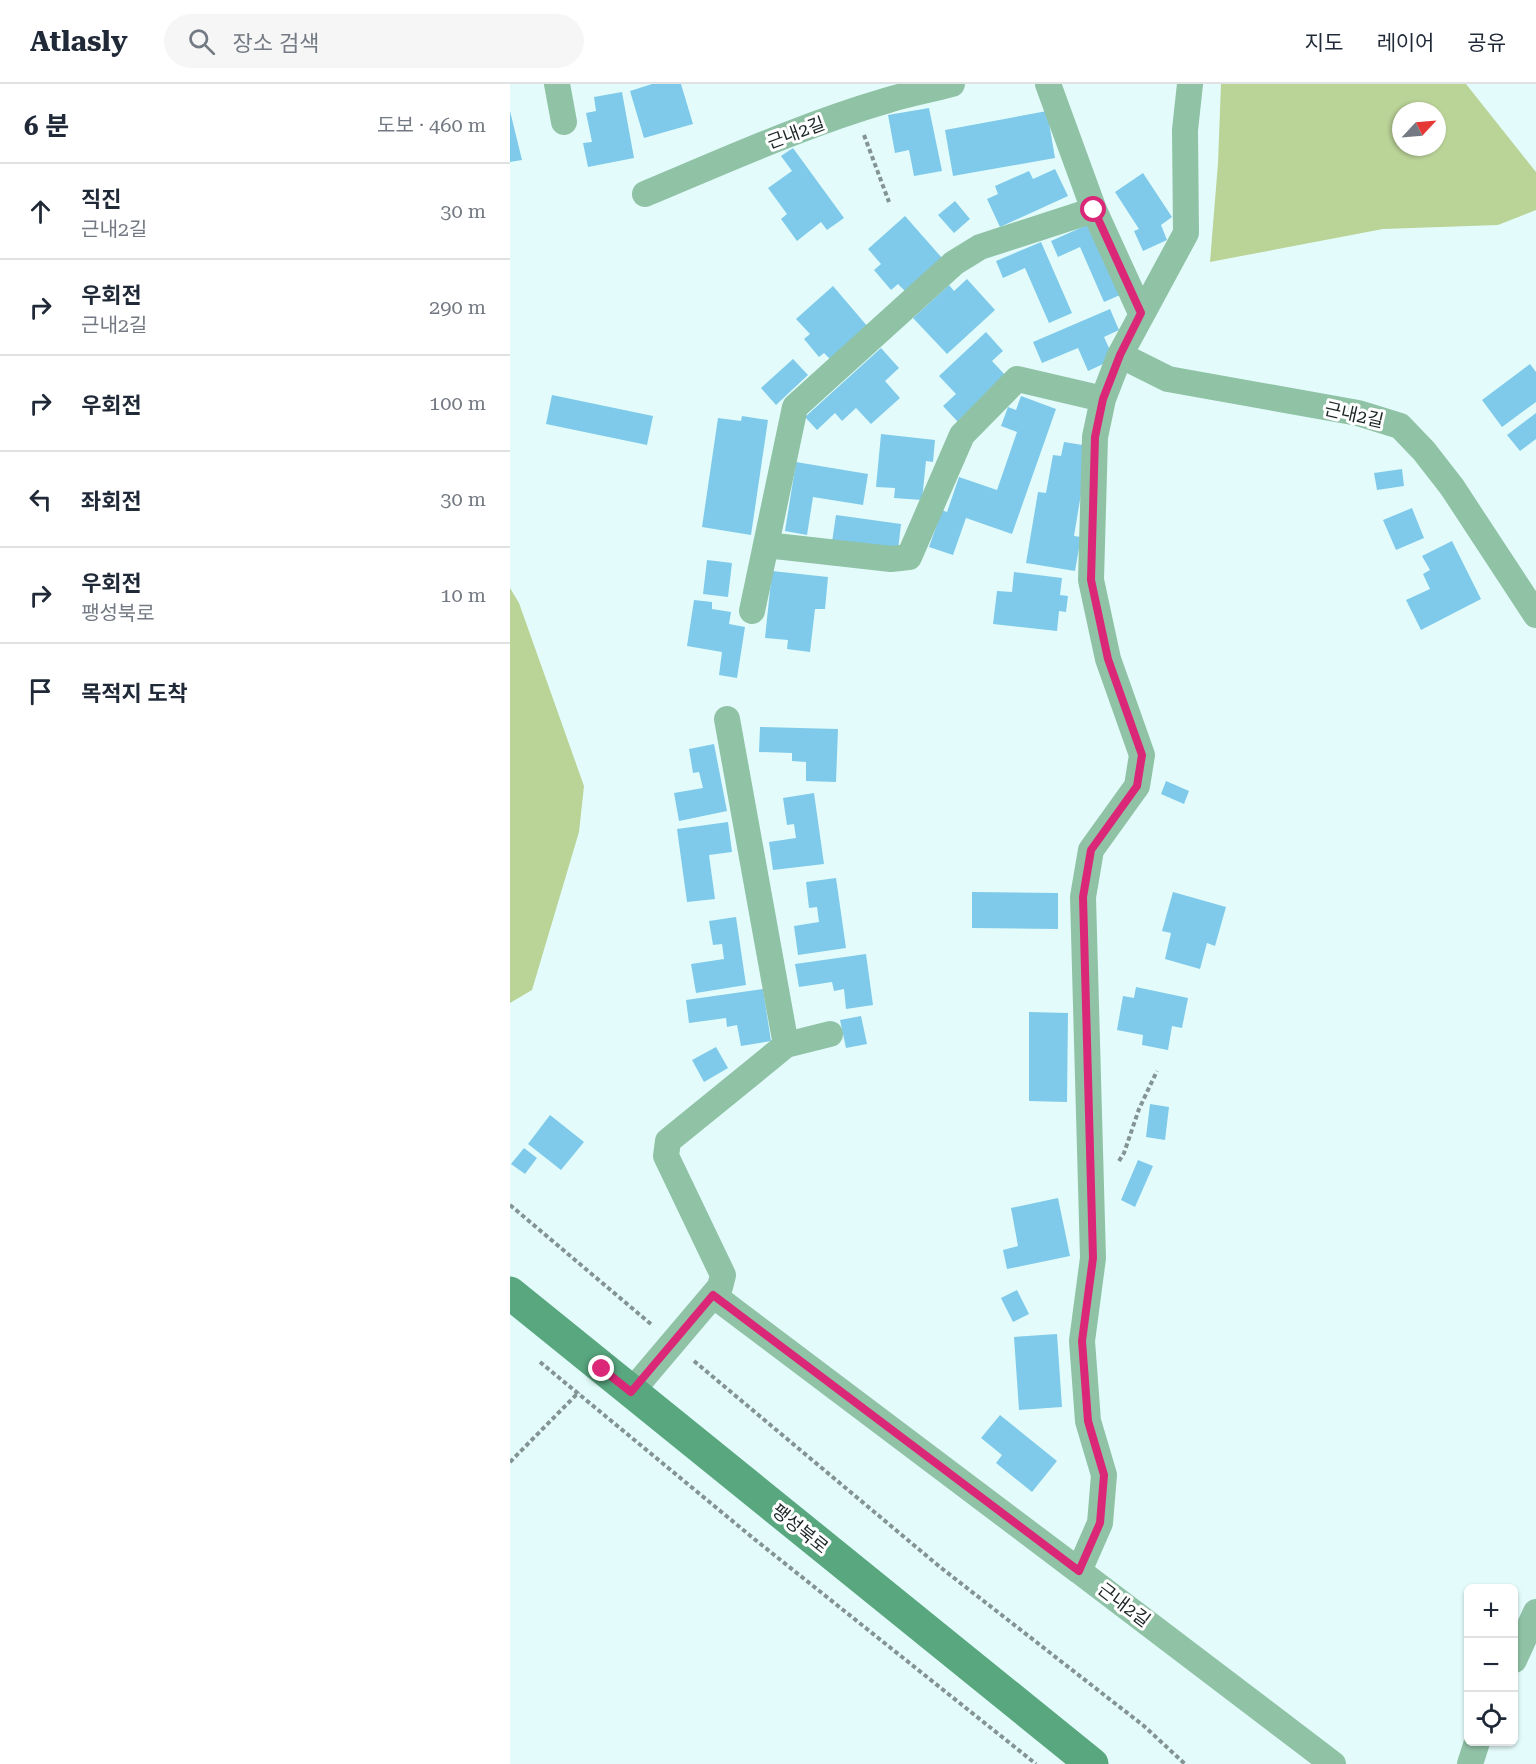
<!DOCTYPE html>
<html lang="ko">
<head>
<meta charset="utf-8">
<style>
	:root { --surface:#fff; --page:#f6f6f7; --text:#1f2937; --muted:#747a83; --line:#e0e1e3 }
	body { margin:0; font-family:"Roboto Serif","Noto Sans KR",serif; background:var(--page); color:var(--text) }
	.controls { position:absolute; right:18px; bottom:18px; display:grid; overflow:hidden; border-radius:9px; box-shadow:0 2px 4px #0004 }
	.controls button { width:54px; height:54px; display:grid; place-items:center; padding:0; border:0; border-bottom:2px solid var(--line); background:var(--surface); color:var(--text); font:30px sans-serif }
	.compass { position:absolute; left:882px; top:18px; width:54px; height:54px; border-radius:50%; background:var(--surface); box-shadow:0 2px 4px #0004; rotate:64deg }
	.stop { position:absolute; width:18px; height:18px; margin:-14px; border:4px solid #db2777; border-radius:50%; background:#fff }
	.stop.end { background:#db2777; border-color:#fff; box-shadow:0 2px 6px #0008 }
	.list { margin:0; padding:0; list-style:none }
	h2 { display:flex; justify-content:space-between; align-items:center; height:78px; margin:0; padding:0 24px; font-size:26px }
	h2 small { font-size:20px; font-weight:400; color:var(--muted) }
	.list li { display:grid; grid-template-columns:39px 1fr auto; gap:18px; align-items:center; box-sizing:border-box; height:96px; padding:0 24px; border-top:2px solid var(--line) }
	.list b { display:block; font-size:22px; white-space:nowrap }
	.list p { margin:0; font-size:20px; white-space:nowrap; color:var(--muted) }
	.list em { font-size:20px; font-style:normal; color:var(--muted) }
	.icon { flex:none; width:33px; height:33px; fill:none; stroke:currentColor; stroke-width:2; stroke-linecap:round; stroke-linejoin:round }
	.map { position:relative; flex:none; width:1026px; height:1680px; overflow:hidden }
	header { display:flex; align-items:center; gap:36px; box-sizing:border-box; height:84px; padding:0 30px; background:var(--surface); border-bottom:2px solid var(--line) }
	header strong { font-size:28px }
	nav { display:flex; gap:33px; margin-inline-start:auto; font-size:21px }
	.search { width:420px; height:54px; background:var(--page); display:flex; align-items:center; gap:15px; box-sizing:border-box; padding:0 21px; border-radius:33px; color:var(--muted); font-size:22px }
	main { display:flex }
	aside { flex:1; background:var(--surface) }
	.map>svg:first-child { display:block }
</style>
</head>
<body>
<header>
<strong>Atlasly</strong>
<div class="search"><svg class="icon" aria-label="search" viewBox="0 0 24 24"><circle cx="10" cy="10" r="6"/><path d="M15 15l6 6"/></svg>장소 검색</div>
<nav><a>지도</a><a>레이어</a><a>공유</a></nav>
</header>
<main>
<aside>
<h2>6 분<small>도보 · 460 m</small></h2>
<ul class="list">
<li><svg class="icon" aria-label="ahead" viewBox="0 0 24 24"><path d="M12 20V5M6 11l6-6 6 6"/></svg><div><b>직진</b><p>근내2길</p></div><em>30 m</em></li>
<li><svg class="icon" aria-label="right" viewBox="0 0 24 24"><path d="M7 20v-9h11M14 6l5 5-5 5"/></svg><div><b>우회전</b><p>근내2길</p></div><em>290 m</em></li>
<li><svg class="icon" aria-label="right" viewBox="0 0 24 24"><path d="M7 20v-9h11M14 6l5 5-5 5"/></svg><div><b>우회전</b></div><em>100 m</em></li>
<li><svg class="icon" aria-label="left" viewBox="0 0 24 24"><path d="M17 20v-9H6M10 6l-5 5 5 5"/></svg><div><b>좌회전</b></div><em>30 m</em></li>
<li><svg class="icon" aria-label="right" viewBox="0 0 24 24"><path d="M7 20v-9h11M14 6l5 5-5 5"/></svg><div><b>우회전</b><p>팽성북로</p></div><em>10 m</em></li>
<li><svg class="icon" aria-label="arrive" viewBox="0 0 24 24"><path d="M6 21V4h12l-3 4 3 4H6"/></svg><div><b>목적지 도착</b></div></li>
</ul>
</aside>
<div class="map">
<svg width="1026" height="1680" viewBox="0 0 1026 1680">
	<rect width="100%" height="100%" fill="#e3fcfb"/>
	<!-- green -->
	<path fill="#bad397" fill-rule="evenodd" d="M711,0H956L1026,88V126L988,141L873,145L700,178L708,79ZM891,27H927V63H891Z
		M0,504L9,519L74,702L69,748L22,906L0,919Z"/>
	<!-- building -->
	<path fill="#7fcaea" d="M142,0H171L183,40L134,54L120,7Z
		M112,8L124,74L78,83L73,59L82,58L76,29L86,27L84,13Z
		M419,24L432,87L404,92L399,66L385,69L378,31Z
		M0,27L12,76L0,78Z
		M537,27L545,74L443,92L435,46Z
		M283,64L334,134L317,146L311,138L287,157L271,135L277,130L258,104L282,87L271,72Z
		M545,85L558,112L490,143L477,115L488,110L485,102L519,87L523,95Z
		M633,89L662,133L651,141L657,156L633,167L624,147L629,145L605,108Z
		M445,117L460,135L444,149L428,131Z
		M395,132L432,174L395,207L388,200L381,206L364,186L371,180L358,165Z
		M586,137L617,208L594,218L570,163L548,173L541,157Z
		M531,158L562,229L539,239L515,184L493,194L486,177Z
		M457,195L485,226L437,270L403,234L439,201L444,207Z
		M323,202L358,243L320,275L314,269L309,273L294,255L300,250L286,235Z
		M600,225L609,246L594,253L604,275L578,287L568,264L532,279L523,258Z
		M476,248L493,267L482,277L497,293L448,338L433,322L446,310L429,292Z
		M371,264L389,284L375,297L390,314L361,340L346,324L332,337L325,329L307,346L295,333Z
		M283,275L298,291L266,321L251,304Z
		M1020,280L1026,288V318L992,343L972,316Z
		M42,311L143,332L137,361L36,340Z
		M511,312L546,325L502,450L456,434L443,471L419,463L432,426L437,428L449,393L487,406L507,348L491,342L498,323L506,326Z
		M1026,329V355L1010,367L997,351Z
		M232,332L258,336L241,451L192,443L208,334L231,337Z
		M371,350L425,356L423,378L416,377L412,416L384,414L385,404L366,403Z
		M554,358L579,362L564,452L571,453L565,487L516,479L528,408L536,409L543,371L551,372Z
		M286,378L358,390L353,421L303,413L297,451L275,447Z
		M892,385L894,402L867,406L864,389Z
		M902,424L914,454L886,466L873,436Z
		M326,431L391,440L388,466L322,458Z
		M942,457L971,515L911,546L896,516L920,505L913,490L920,486L912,472Z
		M197,476L222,479L218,513L193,510Z
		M262,487L318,493L315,525H305L300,568L277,565L278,556L255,554Z
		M504,488L552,494L550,511L558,512L556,528L549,527L547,547L483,540L487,507L502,508Z
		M184,516L202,518V525L221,528L219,540L235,543L227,594L209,591L212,568L177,562Z
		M250,643L328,645L326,698L296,697V678L282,677V669L249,668Z
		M204,660L217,727L169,737L164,709L193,704L189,688L183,689L179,665Z
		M656,697L679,707L674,720L651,710Z
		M304,709L314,780L263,786L259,758L286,754L284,740L277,741L273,714Z
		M218,738L222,768L199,771L205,815L177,818L167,745Z
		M326,794L336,864L288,871L284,842L309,838L307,823L299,824L296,798Z
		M462,808L548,809V845L462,844Z
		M663,808L716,823L705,862L697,859L690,885L655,875L661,849L652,847Z
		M226,833L236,901L186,909L181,880L214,875L212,860L203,861L199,837Z
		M356,870L363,921L336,925L334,905L324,907L322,898L289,903L285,880Z
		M626,903L678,914L672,944L662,942L658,966L632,961L633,951L607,946L613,912L624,914Z
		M253,905L261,957L231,962L227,941L217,943L216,934L179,939L176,916Z
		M519,928L558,929L557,1018L519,1017Z
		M351,932L357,960L336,964L330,936Z
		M206,963L218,984L194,998L182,976Z
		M640,1020L659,1023L655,1056L636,1053Z
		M40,1031L74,1058L51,1086L18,1060Z
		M14,1064L27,1074L15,1090L1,1080Z
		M628,1076L643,1082L625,1123L611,1116Z
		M548,1114L560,1172L497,1185L493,1166L508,1162L501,1124Z
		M507,1206L519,1230L503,1238L491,1214Z
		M547,1250L552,1323L509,1326L504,1253Z
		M490,1331L547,1377L522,1408L486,1379L492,1371L471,1354Z"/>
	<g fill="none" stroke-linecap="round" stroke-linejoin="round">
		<!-- path -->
		<path stroke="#839493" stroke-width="4" stroke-dasharray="4.5 3" stroke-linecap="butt" d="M354,51L379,118
			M609,1077L614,1069L629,1025L647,987
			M0,1121L142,1241
			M184,1277L430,1483L634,1642L675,1680
			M30,1278L243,1454L526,1680
			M0,1378L69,1308"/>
		<!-- street -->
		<path stroke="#90c2a6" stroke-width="26" d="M47,0L54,38
			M538,0L584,126L631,229
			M680,0L675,46L676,149L610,271L658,295L848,329L890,342L914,367L942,403L1026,531
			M135,110C214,77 293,41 375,17C397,10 420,6 442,0
			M610,271L593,315L585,353L581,496L598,575L632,671L627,702L581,766L573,813L583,1174L572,1257L578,1337L594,1391L590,1439L569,1487L823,1680
			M256,461L381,475L399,473L452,351L507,295L593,315
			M242,527L285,323L444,179L470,163L584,126
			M276,961L320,950
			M203,1211L569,1487
			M121,1308L210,1203L213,1191L156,1072L158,1057L276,961L217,635
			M1004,1576L1026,1528
			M960,1680L967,1658"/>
		<!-- secondary -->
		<path stroke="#58a77f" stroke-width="33" d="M0,1209L582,1680"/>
	</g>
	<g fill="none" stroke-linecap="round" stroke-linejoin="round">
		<!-- route -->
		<path stroke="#db2777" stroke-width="8" d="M92,1285L121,1308L203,1211L569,1487L590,1439L594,1391L578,1337L572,1257L583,1174L573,813L581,766L627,702L632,671L598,575L581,496L585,353L593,315L610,271L631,229L584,126"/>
	</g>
	<g text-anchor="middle" stroke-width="6" stroke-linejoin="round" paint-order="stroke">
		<!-- street labels -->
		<g font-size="18" fill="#1c2525" stroke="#fff">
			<text transform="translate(286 49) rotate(-20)" y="6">근내2길</text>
			<text transform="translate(844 331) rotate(13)" y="6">근내2길</text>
			<text transform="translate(290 1445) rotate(39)" y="6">팽성북로</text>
			<text transform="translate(614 1521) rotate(37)" y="6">근내2길</text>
		</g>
	</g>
</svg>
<div class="controls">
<button>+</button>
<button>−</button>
<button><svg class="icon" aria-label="locate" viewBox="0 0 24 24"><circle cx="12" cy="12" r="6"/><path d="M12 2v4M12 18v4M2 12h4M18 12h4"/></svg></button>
</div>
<svg class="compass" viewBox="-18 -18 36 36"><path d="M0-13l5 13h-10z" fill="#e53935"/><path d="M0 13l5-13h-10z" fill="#747a83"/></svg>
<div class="stop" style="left:584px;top:126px"></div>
<div class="stop end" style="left:92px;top:1285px"></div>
</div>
</main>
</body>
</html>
